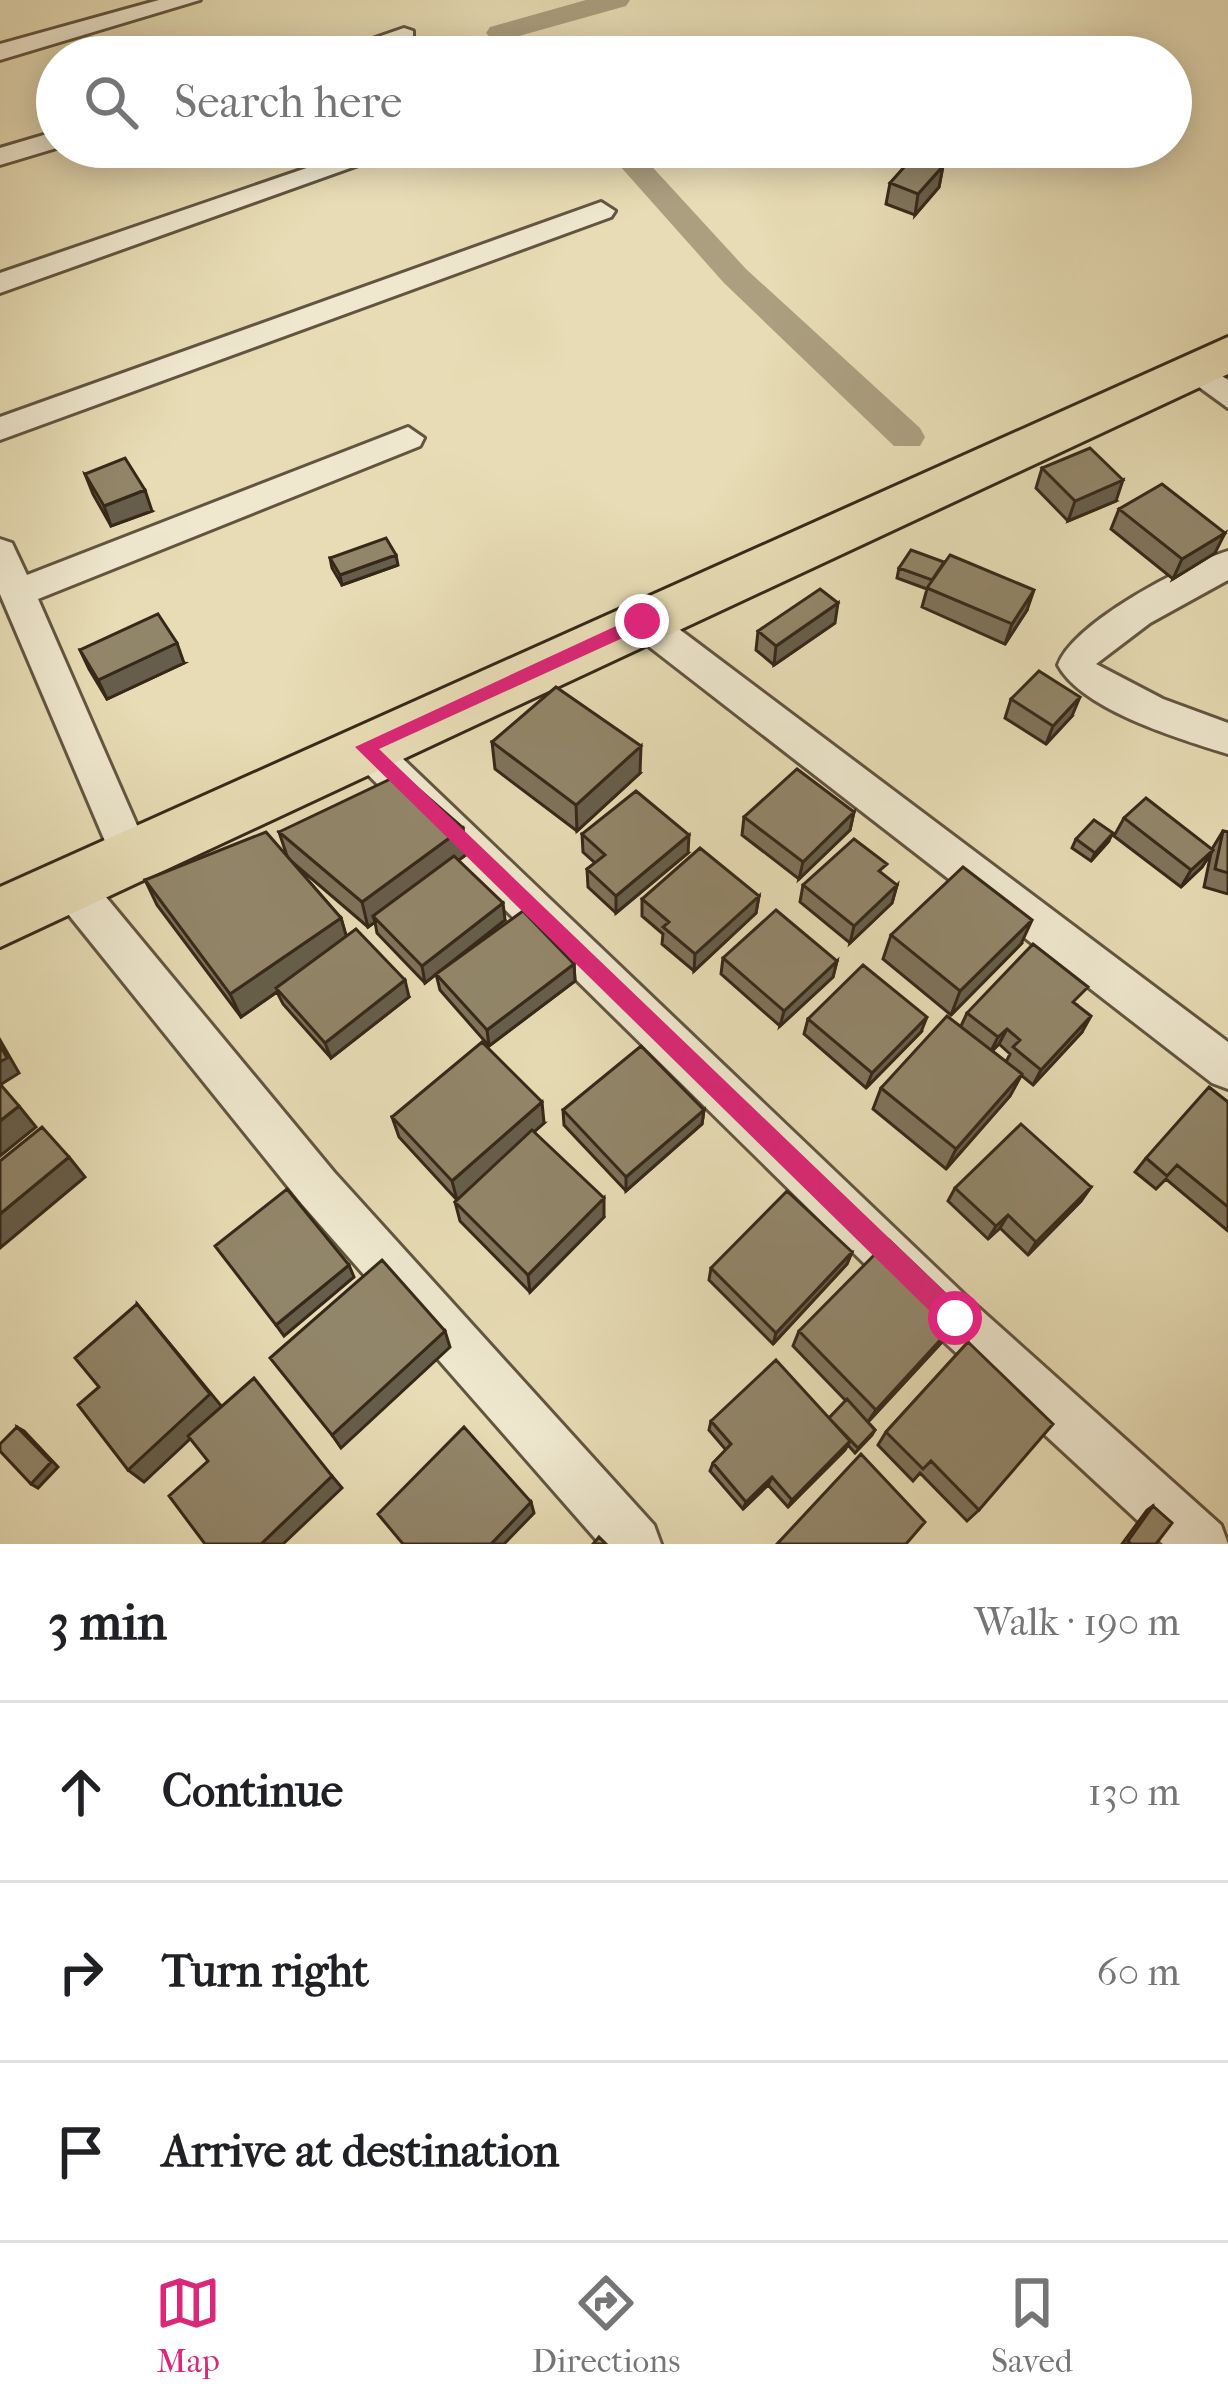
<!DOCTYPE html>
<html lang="en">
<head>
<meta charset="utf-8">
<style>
	:root { --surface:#fff; --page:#f2f2f2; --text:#202124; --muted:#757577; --line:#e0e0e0; --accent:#db2777 }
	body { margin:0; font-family:"IM FELL French Canon",serif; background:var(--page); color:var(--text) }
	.stop { position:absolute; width:36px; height:36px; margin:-27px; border:9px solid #db2777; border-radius:50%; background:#fff }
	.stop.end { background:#db2777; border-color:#fff; box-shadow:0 3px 12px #0008 }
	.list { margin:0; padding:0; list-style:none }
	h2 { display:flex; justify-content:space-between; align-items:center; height:156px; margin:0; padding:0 48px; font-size:51px }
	h2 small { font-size:39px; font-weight:400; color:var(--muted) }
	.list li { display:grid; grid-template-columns:78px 1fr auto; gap:36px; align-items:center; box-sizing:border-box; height:180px; padding:0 48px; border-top:3px solid var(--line) }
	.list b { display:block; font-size:45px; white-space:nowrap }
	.list em { font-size:39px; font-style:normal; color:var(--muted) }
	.icon { flex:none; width:66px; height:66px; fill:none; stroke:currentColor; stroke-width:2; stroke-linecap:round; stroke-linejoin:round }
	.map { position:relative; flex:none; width:1228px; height:1544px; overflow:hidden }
	.search { position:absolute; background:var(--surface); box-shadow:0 6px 30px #0003; left:36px; right:36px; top:36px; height:132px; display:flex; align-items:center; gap:30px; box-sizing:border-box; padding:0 42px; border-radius:66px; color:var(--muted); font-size:45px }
	.sheet { height:696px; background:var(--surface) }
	nav { display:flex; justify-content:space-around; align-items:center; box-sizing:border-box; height:168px; border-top:3px solid var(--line); background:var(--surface); font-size:33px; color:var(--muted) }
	nav a { display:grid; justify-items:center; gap:6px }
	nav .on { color:var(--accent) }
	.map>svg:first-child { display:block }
</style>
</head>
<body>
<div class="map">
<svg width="1228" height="1544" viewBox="0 0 1228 1544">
	<rect width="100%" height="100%" fill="#e7dcb5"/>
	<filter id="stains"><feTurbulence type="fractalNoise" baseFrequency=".00167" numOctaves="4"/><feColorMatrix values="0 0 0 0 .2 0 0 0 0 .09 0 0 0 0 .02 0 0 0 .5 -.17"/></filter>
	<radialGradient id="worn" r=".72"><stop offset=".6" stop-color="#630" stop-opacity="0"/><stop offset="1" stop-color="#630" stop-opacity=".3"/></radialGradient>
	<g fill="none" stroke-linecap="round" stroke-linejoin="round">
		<!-- canal -->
		<path fill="#ab9f80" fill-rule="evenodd" d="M586,0H630L626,6L519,36L538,57H508L486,33L490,27Z
			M603,147H634L746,269L920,428L925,437L920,446H894L724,283Z"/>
		<!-- street casing -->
		<g stroke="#625540" stroke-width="6">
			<path id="street" d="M159,0H200L0,60V44Z
				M404,28L413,31V41L361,57H320Z
				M57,131L60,147L0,165V148Z
				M368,147H409L0,293V273Z
				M601,202L615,211L611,217L0,440V417Z
				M1195,358L1228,380V408L1184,376L1179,369L1184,362Z
				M408,427L424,438L420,446L38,599L150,855L144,867L130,872L116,867L0,594V539L12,543L27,575Z
				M1228,551V580L1150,623L1096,664L1163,699L1228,723V754C1180,739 1082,710 1058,665C1073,623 1185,564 1228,551Z
				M642,607L655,611L1228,1042V1089L1212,1083L629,631L624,621L629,611Z
				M365,731L379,736L971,1301L1221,1525L1228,1544H1163L937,1335L351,758L346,747L351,736Z
				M71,868L86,873L334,1172L654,1525L661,1544H600L302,1204L56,899L50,886L56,873Z"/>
		</g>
		<!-- primary casing -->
		<g stroke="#362819" stroke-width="6">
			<path id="primary" d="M1228,337V374L0,947V887Z"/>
		</g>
		<!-- street -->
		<use href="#street" fill="#efe8cf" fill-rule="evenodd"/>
		<!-- primary -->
		<use href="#primary" fill="#e7dcb5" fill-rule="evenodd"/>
	</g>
	<!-- wall -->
	<path fill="#7e735b" stroke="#362819" stroke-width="3" fill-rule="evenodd" d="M850,147H882L881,154L870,162L849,152Z
		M943,166L939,187L915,215L886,204L890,183Z
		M1042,468L1116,501L1068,521L1036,488Z
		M85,474L152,511L111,526L93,494Z
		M1119,509L1215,553L1173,579L1111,529Z
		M330,558L398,565L342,585L332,568Z
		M899,568L1027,610L1005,644L922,607L927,589L897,578Z
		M835,623L774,665L756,650L758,631Z
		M80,650L184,663L107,699L89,669Z
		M1011,699L1072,716L1046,744L1005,718Z
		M492,742L640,773L577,831L495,769Z
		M854,812L850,830L799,879L742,835L744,817Z
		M1124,818L1212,849L1223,831L1228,832V894L1204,887L1211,853L1202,867L1181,887L1114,836Z
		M279,832L467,854L458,860L505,920L437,973L574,964L575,981L489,1046L440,990L436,974L425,983L377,933L375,922L368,927L291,861L341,918L346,936L409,997L331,1058L283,1004L277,992L241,1017L157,905L145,880L287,856Z
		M582,834L688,853L616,913L588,887L587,869L595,863L583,852Z
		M1076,839L1108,842L1091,861L1072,848Z
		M803,885H897L892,903L850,943L800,902Z
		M759,896L756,913L694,971L662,944L663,934L642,916V899Z
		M891,935L1021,944L951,1015L883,959Z
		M723,958L837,961L833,977L780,1026L721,974Z
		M1077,1005L1082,1032L1033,1085L1021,1075L1010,1096L946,1169L873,1109L881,1088L961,1026L967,1013ZM999,1044L1010,1054L1006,1062L992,1051Z
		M808,1019L921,1032L866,1088L804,1034Z
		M1228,1102V1231L1166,1179L1156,1189L1135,1172L1146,1158Z
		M563,1110H704L702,1124L626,1191L564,1125Z
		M392,1117L544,1123L534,1132L604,1217L530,1292L460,1221L455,1202L457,1200L399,1137Z
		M1091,1187L1081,1201L1028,1255L1000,1228L988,1239L948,1201L955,1188Z
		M852,1252L847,1264L773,1344L709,1280L711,1268Z
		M954,1329L868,1422L875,1430L872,1435L855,1453L848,1445L788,1507L768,1485L743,1509L710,1471L713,1463L726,1450L709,1430L711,1421L829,1418L846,1401L793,1346L799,1331Z
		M968,1342L979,1510L967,1521L920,1473L913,1481L878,1445L886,1432Z
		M1153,1506L1156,1544H1122L1147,1510Z"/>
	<!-- shaded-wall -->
	<path fill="#665e4a" stroke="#362819" stroke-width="3" d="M877,147H882L881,154L870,162L871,151Z
		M943,166L939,187L915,215L918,194Z
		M1123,480L1116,501L1068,521L1075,501Z
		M145,490L152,511L111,526L104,506Z
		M1225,533L1215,553L1173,579L1182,559Z
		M396,555L398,565L342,585L340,575Z
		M1034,590L1027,610L1005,644L1012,624Z
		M838,603L835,623L774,665L776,646Z
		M177,643L184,663L107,699L98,680Z
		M1080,697L1072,716L1046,744L1053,726Z
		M641,746L640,773L577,831L576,805Z
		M854,812L850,830L799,879L803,862Z
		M463,828L467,854L377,921L373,916L375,922L368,927L362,902Z
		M1113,833L1108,842L1091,861L1095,853Z
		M689,835L688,853L616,913V896Z
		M1213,850L1202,867L1181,887L1191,870Z
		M897,885L892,903L850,943L854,926Z
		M759,896L756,913L694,971L695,954Z
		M503,903L505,920L425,983L422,966Z
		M341,918L348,942L241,1017L230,994Z
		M1032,920L1021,944L951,1015L960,991Z
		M837,961L833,977L780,1026L784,1011Z
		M574,964L575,981L489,1046L487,1030Z
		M405,980L409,997L331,1058L325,1043Z
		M1091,1016L1082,1032L1033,1085L1041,1070Z
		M927,1017L921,1032L866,1088L872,1073Z
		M1007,1029L999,1044L990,1053L998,1037Z
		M0,1040L19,1073L0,1085Z
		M1022,1074L1010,1096L946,1169L956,1149Z
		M542,1102L544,1123L457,1200L452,1181Z
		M19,1106L36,1127L0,1156V1121Z
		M704,1110L702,1124L626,1191V1177Z
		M69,1157L85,1177L0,1248V1214Z
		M1091,1187L1081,1201L1028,1255L1036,1242Z
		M604,1198V1217L530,1292L528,1275Z
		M1008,1215L1000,1228L988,1239L996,1226Z
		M852,1252L847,1264L773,1344L776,1333Z
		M349,1265L354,1277L284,1336L276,1325Z
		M137,1304L223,1408L144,1482L128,1470Z
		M965,1313L954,1329L867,1423L876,1410Z
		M445,1331L450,1347L341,1448L332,1435Z
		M17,1427L24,1431L58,1467L38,1488L31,1484Z
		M850,1441L845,1450L788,1507L792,1500Z
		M332,1476L342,1488L283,1544H261Z
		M772,1477L768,1485L743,1509L746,1502Z
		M531,1502L534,1513L504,1544H491Z"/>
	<!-- building -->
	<path fill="#92866a" stroke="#362819" stroke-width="3" d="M914,156L943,166L918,194L890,183Z
		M1090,448L1123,480L1075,501L1042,468Z
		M125,458L145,490L104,506L85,474Z
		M1162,484L1225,533L1182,559L1119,509Z
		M386,538L396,555L340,575L330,558Z
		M911,550L944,562L932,580L899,568Z
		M950,555L1034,590L1012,624L927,588Z
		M820,589L838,603L776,646L758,631Z
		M158,614L177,643L98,680L80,650Z
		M1039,671L1080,697L1053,726L1011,699Z
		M556,687L641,746L576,805L492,742Z
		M797,769L854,812L803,862L744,817Z
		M401,774L463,828L362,902L279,832Z
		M636,791L689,835L616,896L587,869L605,855L582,834Z
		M1146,798L1213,850L1191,870L1124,818Z
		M1094,820L1113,833L1095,853L1076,839Z
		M1223,831L1228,832V873L1215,869Z
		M266,832L341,918L230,994L145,880Z
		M854,839L887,864L879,871L897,885L854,926L803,885Z
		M700,848L759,896L695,954L663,927L669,922L642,899Z
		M454,856L503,903L422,966L373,916Z
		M963,867L1032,920L960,991L891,935Z
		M776,910L837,961L784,1011L723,958Z
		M523,911L574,964L487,1030L436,974Z
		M356,929L405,980L325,1043L276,988Z
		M1033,944L1088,987L1073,1002L1091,1016L1041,1070L1013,1047L1020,1040L1007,1029L998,1037L967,1013Z
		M863,965L927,1017L872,1073L808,1019Z
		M947,1016L1022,1074L956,1149L881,1088Z
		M482,1042L542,1102L452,1181L392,1117Z
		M0,1045L7,1058L0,1062Z
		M641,1046L704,1110L626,1177L563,1110Z
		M0,1084L19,1106L0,1121Z
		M1209,1087L1228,1102V1207L1177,1165L1167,1176L1146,1158Z
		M1021,1124L1091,1187L1036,1242L1008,1215L996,1226L955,1188Z
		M42,1127L69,1157L0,1214V1161Z
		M532,1130L604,1198L528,1275L455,1202Z
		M287,1189L349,1265L276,1325L215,1246Z
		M787,1191L852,1252L776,1333L711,1268Z
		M889,1240L965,1313L876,1410L799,1331Z
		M382,1260L445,1331L332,1435L270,1358Z
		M137,1304L210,1394L128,1470L78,1405L99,1387L75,1358Z
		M968,1342L1053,1424L979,1510L931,1461L923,1469L886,1432Z
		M776,1360L850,1441L792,1500L772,1477L746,1502L713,1463L731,1444L711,1421Z
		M254,1378L332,1476L261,1544H205L169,1496L208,1461L188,1436Z
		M847,1399L875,1430L858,1448L829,1418Z
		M17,1427L51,1462L31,1484L0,1451V1444Z
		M464,1427L531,1502L491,1544H403L378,1514Z
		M861,1454L925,1522L906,1544H777Z
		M1153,1506L1172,1523L1156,1544H1131L1128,1541Z
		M599,1537L606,1544H593Z"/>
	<!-- route -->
	<path fill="#db2777" d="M642,614L651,621L649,626L379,749L963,1309V1327H946L355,747Z"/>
	<rect width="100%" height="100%" filter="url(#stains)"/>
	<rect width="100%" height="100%" fill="url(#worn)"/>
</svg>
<div class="stop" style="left:955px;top:1318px"></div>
<div class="stop end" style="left:642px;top:621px"></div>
<div class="search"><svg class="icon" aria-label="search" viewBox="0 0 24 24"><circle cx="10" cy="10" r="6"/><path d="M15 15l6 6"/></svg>Search here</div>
</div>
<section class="sheet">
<h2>3 min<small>Walk · 190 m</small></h2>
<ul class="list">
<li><svg class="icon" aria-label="ahead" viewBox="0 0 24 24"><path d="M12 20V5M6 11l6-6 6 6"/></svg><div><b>Continue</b></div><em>130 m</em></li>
<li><svg class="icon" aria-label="right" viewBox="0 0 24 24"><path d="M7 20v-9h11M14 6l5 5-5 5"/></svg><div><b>Turn right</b></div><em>60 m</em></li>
<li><svg class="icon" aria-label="arrive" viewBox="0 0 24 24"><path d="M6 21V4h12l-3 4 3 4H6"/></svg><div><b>Arrive at destination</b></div></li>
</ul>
</section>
<nav>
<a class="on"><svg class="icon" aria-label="map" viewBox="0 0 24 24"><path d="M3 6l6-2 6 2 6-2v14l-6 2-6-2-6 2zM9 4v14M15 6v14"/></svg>Map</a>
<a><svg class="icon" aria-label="directions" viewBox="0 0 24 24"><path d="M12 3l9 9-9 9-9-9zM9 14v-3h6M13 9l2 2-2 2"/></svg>Directions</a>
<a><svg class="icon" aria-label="saved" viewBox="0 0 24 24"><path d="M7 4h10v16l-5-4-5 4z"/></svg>Saved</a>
</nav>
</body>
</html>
